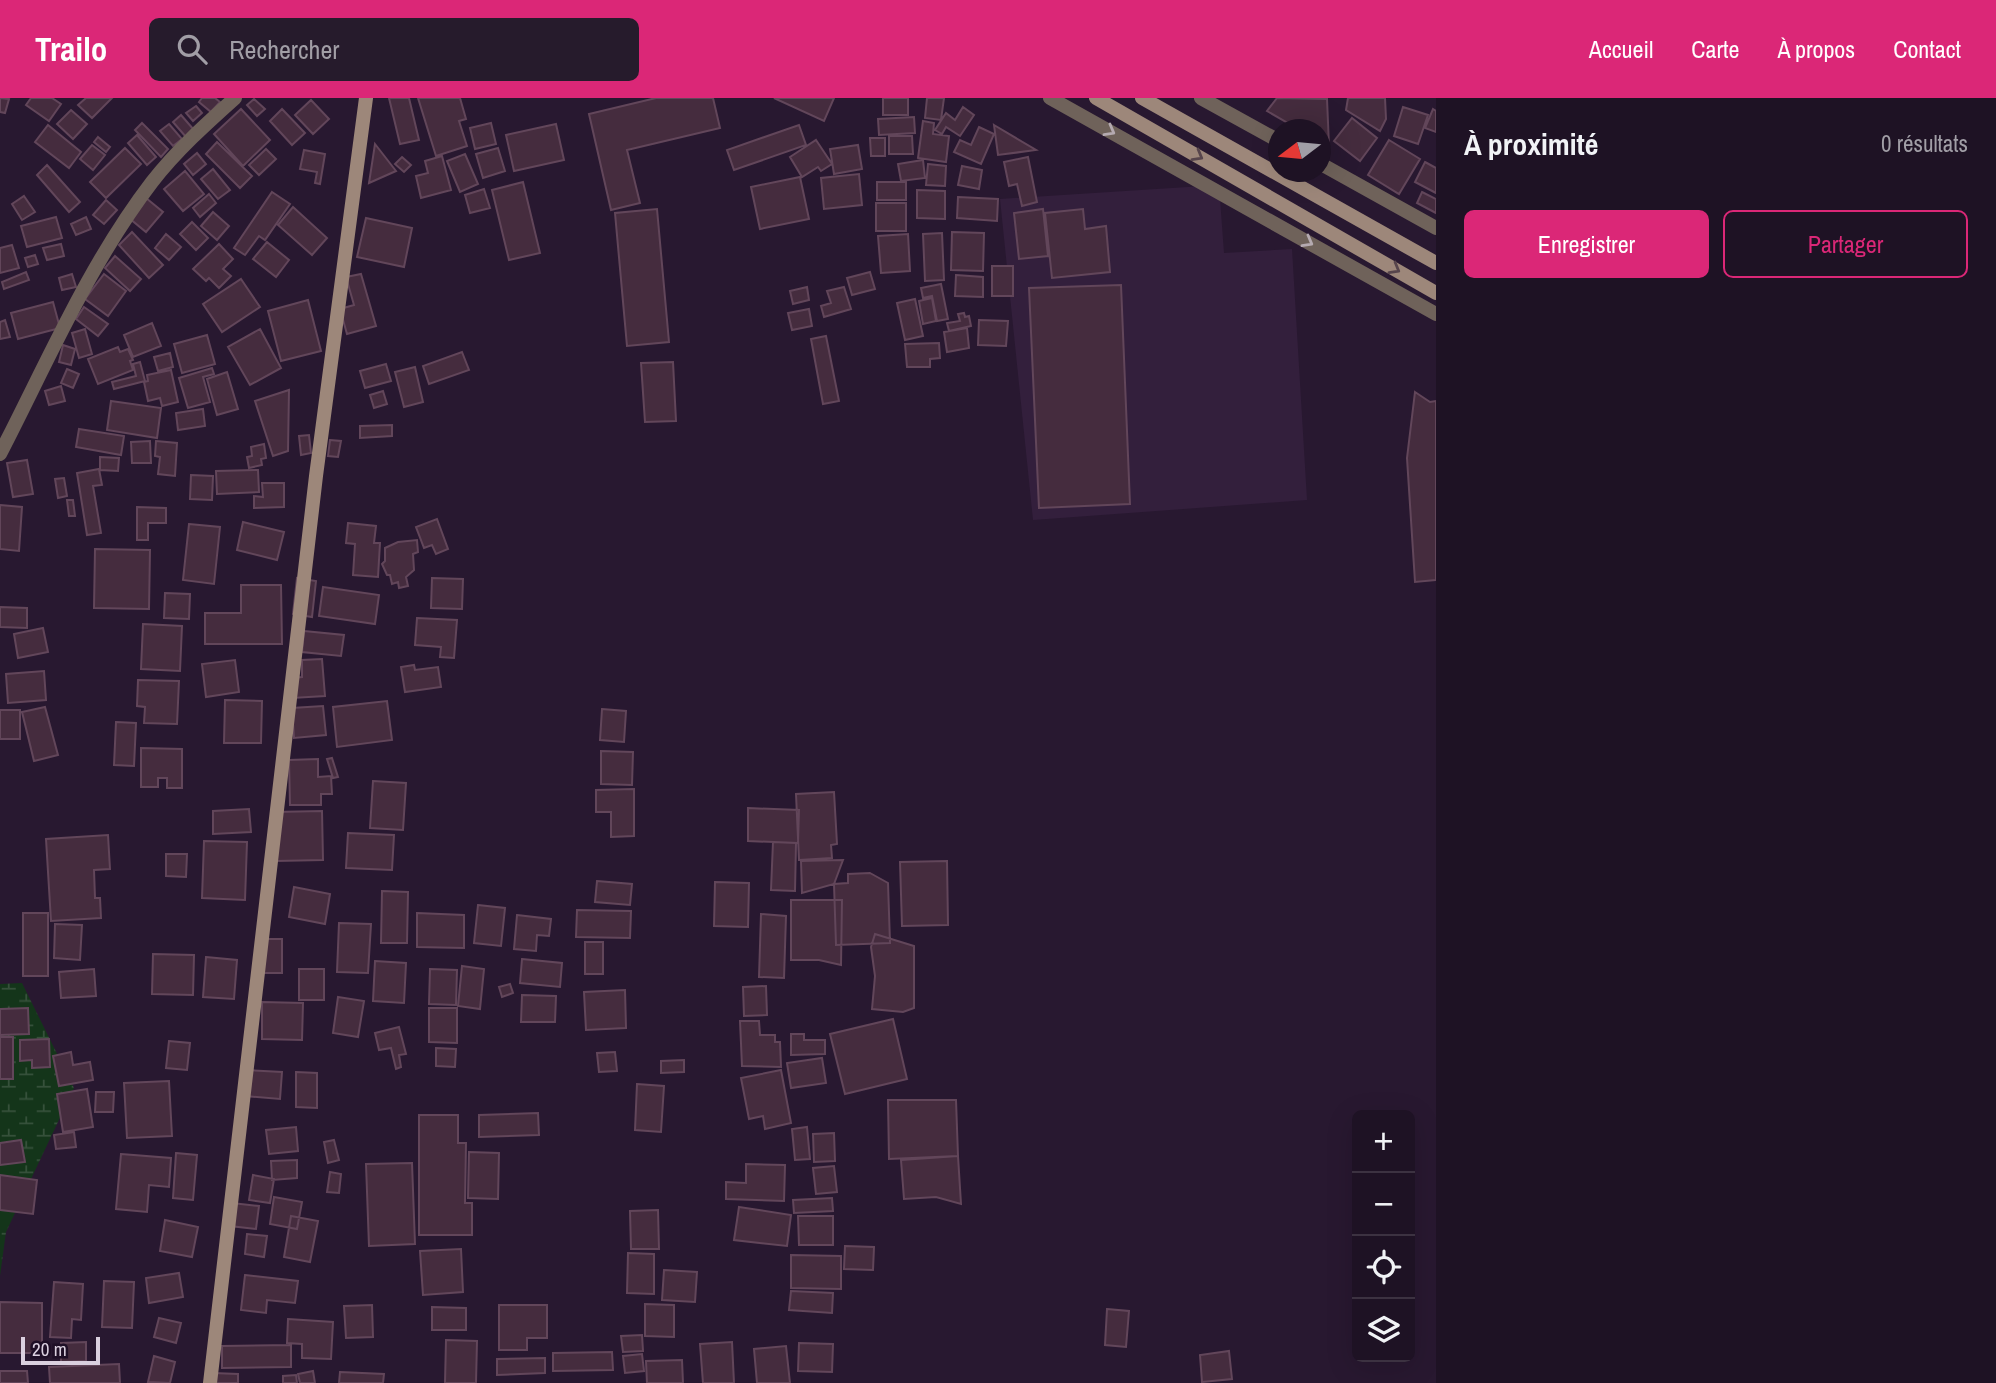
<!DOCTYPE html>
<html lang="fr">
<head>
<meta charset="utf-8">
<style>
	:root { --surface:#1e1224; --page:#261b2c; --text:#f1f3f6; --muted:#a19ea6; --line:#3c3241; --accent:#db2777 }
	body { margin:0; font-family:"Archivo Narrow",sans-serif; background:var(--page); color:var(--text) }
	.controls { position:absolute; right:21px; bottom:21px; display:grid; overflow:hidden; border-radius:10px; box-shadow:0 7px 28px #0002 }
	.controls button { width:63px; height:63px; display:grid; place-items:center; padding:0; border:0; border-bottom:2px solid var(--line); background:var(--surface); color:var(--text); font:35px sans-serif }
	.compass { position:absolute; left:1268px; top:21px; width:63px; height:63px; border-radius:50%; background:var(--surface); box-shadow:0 7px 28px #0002; rotate:254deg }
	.scale { position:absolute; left:21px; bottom:18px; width:79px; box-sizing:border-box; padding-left:7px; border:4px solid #dad0df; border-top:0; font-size:19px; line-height:24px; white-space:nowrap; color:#dad0df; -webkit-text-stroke:5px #1e0f26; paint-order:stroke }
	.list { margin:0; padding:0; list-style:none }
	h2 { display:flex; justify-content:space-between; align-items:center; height:91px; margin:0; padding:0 28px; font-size:30px }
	h2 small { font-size:23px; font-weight:400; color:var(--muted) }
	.actions { display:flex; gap:14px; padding:21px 28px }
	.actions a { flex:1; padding:16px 0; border:2px solid var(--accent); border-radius:10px; text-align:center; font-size:24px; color:var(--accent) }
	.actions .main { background:var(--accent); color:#fff }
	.icon { flex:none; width:38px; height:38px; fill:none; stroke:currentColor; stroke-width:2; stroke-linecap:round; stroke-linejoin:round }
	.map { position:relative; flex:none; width:1436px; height:1285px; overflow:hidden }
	header { display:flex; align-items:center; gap:42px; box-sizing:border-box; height:98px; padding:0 35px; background:var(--accent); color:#fff }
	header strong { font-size:33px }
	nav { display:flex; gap:38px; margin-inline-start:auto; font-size:24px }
	.search { width:490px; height:63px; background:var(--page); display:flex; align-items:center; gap:18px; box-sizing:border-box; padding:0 24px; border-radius:10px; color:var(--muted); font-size:26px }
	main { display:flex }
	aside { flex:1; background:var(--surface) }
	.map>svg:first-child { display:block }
</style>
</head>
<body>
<header>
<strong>Trailo</strong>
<div class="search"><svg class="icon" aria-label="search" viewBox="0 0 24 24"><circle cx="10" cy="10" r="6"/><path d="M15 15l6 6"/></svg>Rechercher</div>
<nav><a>Accueil</a><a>Carte</a><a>À propos</a><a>Contact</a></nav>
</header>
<main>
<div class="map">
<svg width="1436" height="1285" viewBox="0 0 1436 1285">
	<defs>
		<pattern id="wetland-marsh" width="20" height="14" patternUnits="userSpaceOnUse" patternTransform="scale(1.75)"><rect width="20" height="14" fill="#14351a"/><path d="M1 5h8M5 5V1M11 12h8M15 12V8" fill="none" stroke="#36513b"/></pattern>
	</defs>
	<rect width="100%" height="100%" fill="#281830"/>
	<!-- built -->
	<path fill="#331f3c" d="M1219,87L1224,155L1292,151L1307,402L1033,422L1000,101Z"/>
	<!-- wetland -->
	<path fill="url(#wetland-marsh)" d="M22,885L74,990L6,1134L0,1178V886Z"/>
	<!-- building -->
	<path fill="#452c3e" stroke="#62465a" stroke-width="2" d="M0,0L9,1L5,15L0,14Z
		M31,0H52L61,6L49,23L26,7Z
		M86,0H112L92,20L78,7Z
		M202,0H215L220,4L211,14L199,4Z
		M389,0H409L419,42L400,46Z
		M418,0H460L466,21L459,23L467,48L436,58Z
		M656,0H713L720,30L627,52L640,105L611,112L589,16Z
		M774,0H834L824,23Z
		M883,0H908V17H883Z
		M927,0H944L941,22L925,20Z
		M1277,0L1327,1L1329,48L1321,43V32H1300L1267,13Z
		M1348,0H1385L1386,21L1380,33L1346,12Z
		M254,1L265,11L257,18L247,7Z
		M311,2L329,21L313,36L295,17Z
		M196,8L202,15L193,23L186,15Z
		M963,9L974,17L960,38L946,29L942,36L935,32L946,15L955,22Z
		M1403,9L1428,17L1418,46L1394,38Z
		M241,11L270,42L243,68L214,36Z
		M282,11L305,35L292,47L270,23Z
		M1433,11L1436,13V34L1425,30Z
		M71,12L87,26L73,41L57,26Z
		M181,17L194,32L186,39L173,24Z
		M914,19L915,35L879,37L878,21Z
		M1352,20L1377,40L1360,63L1334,43Z
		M923,23L934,25L933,36L949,38L946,64L918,60Z
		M142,25L168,51L161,59L135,32Z
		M491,25L496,46L475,51L470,30Z
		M169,26L182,41L173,48L160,33Z
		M556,26L564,62L514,73L506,37Z
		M48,27L81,54L69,70L35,44Z
		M799,27L806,47L734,72L727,52Z
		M994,27L1036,52L998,57Z
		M979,29L994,36L981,66L954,54L960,42L971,47Z
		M137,37L156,59L147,67L128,45Z
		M889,38H912L913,56H889Z
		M98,39L110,49L106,54L94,44Z
		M870,40H885V58H871Z
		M816,42L832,66L821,73L818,69L802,79L790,59Z
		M1389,42L1420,61L1399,96L1368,77Z
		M217,44L252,78L240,90L206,56Z
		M375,46L396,73L369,85Z
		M92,47L105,57L93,72L80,61Z
		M858,47L862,71L834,76L830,51Z
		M125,50L141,66L106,100L90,84Z
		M498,50L505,73L483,80L476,56Z
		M266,51L276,61L259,77L249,67Z
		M304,52L325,56L320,86L315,85L317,74L300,71Z
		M197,55L206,66L193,77L184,66Z
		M465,56L478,86L460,94L447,63Z
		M442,58L451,92L421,100L416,78L428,75L425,63Z
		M402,59L411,67L404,74L395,66Z
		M1028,59L1037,104L1022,108L1017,86L1009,88L1004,64Z
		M923,62L925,80L901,83L898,66Z
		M1425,64L1436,70V95L1415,84Z
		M928,66L946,68L945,88L926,87Z
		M47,67L80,104L69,114L37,77Z
		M962,68L982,72L979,91L958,87Z
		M213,71L230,92L218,101L201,81Z
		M185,73L204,96L183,113L164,91Z
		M859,76L862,107L824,111L821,80Z
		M800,79L809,121L760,131L751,89Z
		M523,84L540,155L509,162L492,92Z
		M877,84H906V102H877Z
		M484,91L490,110L470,115L465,97Z
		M917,92L945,93V121L917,120Z
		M272,94L290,106L265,142L259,138L245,157L234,150Z
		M1422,94L1436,101V115L1417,105Z
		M209,96L216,105L200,119L193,110Z
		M24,98L35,114L22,122L12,106Z
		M958,99L998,101L997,123L957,120Z
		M146,100L163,114L146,134L129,120Z
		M106,102L117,112L104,126L93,117Z
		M876,105H906V133H876Z
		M293,109L327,140L312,157L278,127Z
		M657,111L669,244L627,248L615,115Z
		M1043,111L1048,158L1019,161L1014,115Z
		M1083,111L1085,131L1106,128L1110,174L1052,180L1045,115Z
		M213,114L229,128L217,142L201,128Z
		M56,119L62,140L27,149L21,128Z
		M86,119L91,131L76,137L71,126Z
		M366,120L412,130L404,169L357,159Z
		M192,124L208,140L196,152L180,136Z
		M132,134L163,167L149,180L119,147Z
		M952,134L984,135L983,173L951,172Z
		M942,135L944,182L925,183L923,136Z
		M166,136L181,149L169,162L155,150Z
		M908,136L910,173L881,175L878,138Z
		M267,144L289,162L276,179L253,161Z
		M61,146L64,158L47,162L43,150Z
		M219,146L233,161L223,171L231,178L219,190L209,180L206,183L193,171Z
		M12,147L19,170L0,175V150Z
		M35,157L38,166L28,169L25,160Z
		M115,158L141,181L130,193L105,170Z
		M992,168H1013V198H992Z
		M26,174L29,182L4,191L2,184Z
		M870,174L875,191L852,197L847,180Z
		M72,176L76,189L62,192L59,180Z
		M104,176L126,193L108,218L85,201Z
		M361,176L376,228L347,236L340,211L354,207L346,179Z
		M956,177L983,179V199L955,198Z
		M241,181L260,209L222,234L203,206Z
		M941,186L948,221L937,223L932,198L923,200L921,190Z
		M1121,187L1130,406L1039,410L1029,190Z
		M807,189L809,202L793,206L790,193Z
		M844,189L851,211L824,219L821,208L831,205L827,193Z
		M932,200L936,223L923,226L919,203Z
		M915,201L923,238L905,242L897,205Z
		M308,202L321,253L281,263L268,213Z
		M53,204L60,230L18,241L11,215Z
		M84,209L108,226L98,238L76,221Z
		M809,211L812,228L792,232L788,215Z
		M964,215L965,219L969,218L971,228L949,233L947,225L960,223L958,216Z
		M5,222L10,239L0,241V224Z
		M979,222L1008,223L1006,248L978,247Z
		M152,225L161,248L133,259L124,237Z
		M967,230L969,250L947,254L944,234Z
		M85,231L92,256L79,260L72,235Z
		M260,231L281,270L250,287L228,249Z
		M207,237L215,266L182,275L174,246Z
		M826,238L839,303L823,306L811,241Z
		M939,245L940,260L930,261V269H907L905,246Z
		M63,247L75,251L71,267L59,264Z
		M118,249L120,254L128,251L133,262L130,263L133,272L98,286L88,261Z
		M462,254L469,272L429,286L423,268Z
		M170,255L173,269L158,273L154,259Z
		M140,264L145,283L114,291L112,284L136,278L133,266Z
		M673,264L676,323L645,324L641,265Z
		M386,266L391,283L365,290L360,273Z
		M415,269L423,304L404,309L395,274Z
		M212,270L214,276L203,279L210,304L188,310L179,280Z
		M67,271L79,276L73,290L61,285Z
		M171,272L178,304L162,308L160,300L148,303L144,284L148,283L147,277Z
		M227,274L238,311L217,317L207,281Z
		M61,288L65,303L49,307L45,293Z
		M289,292L288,353L273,358L255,303Z
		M383,293L387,306L374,310L370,297Z
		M1415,294L1430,304L1436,303V482L1415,484L1407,360Z
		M111,303L161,310L157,340L107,332Z
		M203,311L205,328L178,332L176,315Z
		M392,327V338L360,340V328Z
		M79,331L124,338L121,357L76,349Z
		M309,337L311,355L301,357L299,338Z
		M330,342L341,343L338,359L328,358Z
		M150,343L151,365H132L131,344Z
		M156,343L177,345L175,378L158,376L160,359L155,358Z
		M264,346L266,360L261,361L262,367L249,370L247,359L252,358L251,349Z
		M100,359L119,360L118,373L100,372Z
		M27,362L33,396L13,399L7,365Z
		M99,371L102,387L93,388L101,435L87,437L77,375Z
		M258,372L259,394L217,396L216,373Z
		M191,377L213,378L212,402L190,401Z
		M64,380L67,398L58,400L55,381Z
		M262,385H284V409L254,410V398L263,399Z
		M67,402H73L75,418H69Z
		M0,407L22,409L19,453L0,451Z
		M137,409L166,410V425H148V442H137Z
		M437,421L448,451L436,456L432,447L424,450L416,429Z
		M243,424L284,434L277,462L237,452Z
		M348,425L376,428L374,445H380L378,479L353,477L355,446L346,445Z
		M189,426L220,429L214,486L183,482Z
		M417,442L418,454L413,456L414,472L406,479L408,488L399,490L398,484L392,486L390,477H387L382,466L385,463V450L398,444Z
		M95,451L150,452L149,511L94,510Z
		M297,480L316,483L312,519L293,516Z
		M432,480L463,481L462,511L431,510Z
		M241,487H281L282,546H205V515H241Z
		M323,489L379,497L375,526L319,518Z
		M165,495L190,496L189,521L164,520Z
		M0,509L27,510V530L0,529Z
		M417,520L457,522L454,560L440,559L441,549L415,547Z
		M143,526L182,528L180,573L141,571Z
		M43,530L48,554L18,560L14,536Z
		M304,533L344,537L341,558L302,554Z
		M322,561L325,598L292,600L291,580L302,579V562Z
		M235,562L239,594L206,599L202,566Z
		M414,567L415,572L438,569L441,589L405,594L401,569Z
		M44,573L46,602L8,605L6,576Z
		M138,582L179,583L177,626L144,625L145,609L137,608Z
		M225,602L262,603L261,645H224Z
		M387,603L392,642L337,649L333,609Z
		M323,608L326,637L294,640L292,610Z
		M45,609L58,657L34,663L22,614Z
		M602,611L626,613L624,644L600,642Z
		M0,612H20V641H0Z
		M116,624L136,625L134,668L114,667Z
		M141,650L182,651V690H167V680H158V689H141Z
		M601,653L633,654L632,687L601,686Z
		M332,660L338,679L333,680L327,661Z
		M318,661V679L331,678L332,696H321V707H290L289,662Z
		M373,683L406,685L403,732L370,730Z
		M634,691V738L611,739V714H596V692Z
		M834,694L837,746L831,747L832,760L799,762L796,696Z
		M748,710L799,712L798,745L748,743Z
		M249,711L251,734L213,736V713Z
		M322,713L323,762L276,763L274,714Z
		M348,735L394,737L392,772L346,770Z
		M108,737L110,771L94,772L95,800H100L101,820L51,823L46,741Z
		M204,743L247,744L245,802L202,800Z
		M773,744L796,745L795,793L771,792Z
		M166,756H187L186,779L166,778Z
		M843,762L834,786L802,795L801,763Z
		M947,763L948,827L902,828L900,764Z
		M870,775L888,785L890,845L836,847L834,786L848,785V776Z
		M597,783L632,786L630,807L595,804Z
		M715,784L749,785L748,829L714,828Z
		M294,789L330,796L325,826L289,819Z
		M382,793L408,794L407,845H381Z
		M791,802H842L841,867L819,862H791Z
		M478,807L505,810L501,848L474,845Z
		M577,812L631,813L630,840L576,839Z
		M23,815H48V878H23Z
		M417,815L464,817V850L417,849Z
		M761,816L786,818L784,880L759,879Z
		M517,817L551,821L549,838L537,837L536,853L514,851Z
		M339,825L371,826L368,875L337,874Z
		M55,826L82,827L80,862L54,860Z
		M875,836L914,848V910L903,914L872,911L875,878L871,849Z
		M261,841H282V875H261Z
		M585,844H603V876H585Z
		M153,856L194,857L193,897L152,896Z
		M206,859L237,862L234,901L203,899Z
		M522,861L562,865L560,889L520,885Z
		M375,863L406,865L404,905L373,903Z
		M462,868L484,871L480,911L458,908Z
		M94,871L96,898L61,900L59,874Z
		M299,871H324V902H299Z
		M430,871L457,872L456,907L429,906Z
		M510,886L513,895L502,899L499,889Z
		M766,888L767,917L744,918L743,889Z
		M625,892L626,930L586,932L584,894Z
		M522,897L556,898L555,924H521Z
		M338,899L364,903L358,939L333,935Z
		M262,904L303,905L302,942L262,941Z
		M28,910L29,936L0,937V911Z
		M429,910H457V945L429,944Z
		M893,921L907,981L845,996L830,936Z
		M740,923H759L760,937H775V944H780L781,969L742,968Z
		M399,929L406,956L399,957L401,969L396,971L391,950L379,952L375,935Z
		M791,936H804V942H825V956L791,957Z
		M0,939H13V981H0Z
		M49,941L50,969L32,970V962L20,963V942Z
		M169,943L190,945L187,972L166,970Z
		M436,950L456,951L455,969L436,968Z
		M71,954L73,967L90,964L93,982L59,988L53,958Z
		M615,954L617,973L599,974L597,955Z
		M822,960L826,985L791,990L787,965Z
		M684,962V974L661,975V963Z
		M247,972L282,974L280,1001L245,998Z
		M781,972L791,1025L765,1031L763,1018L749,1021L741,980Z
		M296,974L317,975V1010L296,1009Z
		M169,983L172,1038L127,1040L124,985Z
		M637,986L664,988L661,1034L635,1032Z
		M87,991L93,1029L63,1034L57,996Z
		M96,994H114L113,1014H95Z
		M888,1002H956L958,1058L889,1061Z
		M538,1015L539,1037L479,1039V1017Z
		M419,1017H458V1045H466L465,1105H472V1137H419Z
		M296,1029L298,1053L269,1056L266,1032Z
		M807,1029L810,1061L795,1062L792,1031Z
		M74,1034L76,1049L56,1051L54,1037Z
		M834,1035L835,1063L814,1064L813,1036Z
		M21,1042L25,1064L0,1067V1045Z
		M334,1042L339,1062L328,1065L324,1044Z
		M469,1054L499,1055L498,1101L468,1100Z
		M176,1055L197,1057L193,1102L173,1100Z
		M121,1056L171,1060L169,1089L149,1087L147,1114L116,1111Z
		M958,1058L961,1106L936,1099L904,1101L901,1062Z
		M297,1062V1080L272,1082L271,1063Z
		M412,1065L415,1146L369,1148L366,1066Z
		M746,1066L785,1067L784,1103L726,1101V1084L746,1085Z
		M834,1068L837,1094L816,1096L813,1070Z
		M330,1074L341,1076L339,1095L327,1094Z
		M0,1077L37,1082L33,1116L0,1112Z
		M253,1077L274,1081L270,1105L249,1102Z
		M274,1099L302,1104L297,1131L270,1126Z
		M832,1100L833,1113L794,1115L793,1102Z
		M232,1105L259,1108L256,1131L230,1128Z
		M739,1109L791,1117L787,1148L734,1142Z
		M658,1112L659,1151H631L630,1113Z
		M291,1118L318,1123L310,1164L284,1159Z
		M798,1118H833V1147H799Z
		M165,1122L198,1129L192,1159L160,1153Z
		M247,1136L267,1138L264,1159L245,1156Z
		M845,1148L874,1149L873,1172L844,1171Z
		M461,1151L463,1194L423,1197L420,1153Z
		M628,1155L654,1156V1196L627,1195Z
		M791,1157L841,1158V1191L791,1190Z
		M664,1172L697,1174L695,1204L662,1202Z
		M179,1175L183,1199L149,1205L146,1180Z
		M245,1177L298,1183L295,1205L267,1202L266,1215L241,1212Z
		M104,1183L134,1184L132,1230L102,1229Z
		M54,1184L83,1186L81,1222L72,1221L71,1240L50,1239Z
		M791,1193L833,1195L832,1215L789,1212Z
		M0,1204L42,1205V1255H0Z
		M645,1206L674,1207V1239L645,1238Z
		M372,1207L373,1239L346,1240L344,1208Z
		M499,1207H547V1240H527V1252H499Z
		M432,1209L466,1210V1232H432Z
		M1107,1211L1129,1213L1126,1249L1105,1247Z
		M159,1220L181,1225L176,1245L154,1239Z
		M288,1221L333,1224L331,1261L302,1260V1246L287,1245Z
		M642,1237L643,1253L623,1254L621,1238Z
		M446,1242L477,1243L476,1285H445Z
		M86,1244V1263L61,1264V1245Z
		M732,1244L734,1285H703L700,1246Z
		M799,1245L833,1246L832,1274L798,1273Z
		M291,1247V1269L222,1270V1248Z
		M786,1248L790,1285H757L754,1251Z
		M1229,1253L1232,1281L1202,1284L1200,1257Z
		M612,1254L613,1272L553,1273V1255Z
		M642,1256L644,1273L625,1275L623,1258Z
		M154,1258L175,1264L170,1285L148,1284Z
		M545,1260V1275L497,1277V1261Z
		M682,1262L683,1285H647L646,1263Z
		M119,1266L120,1285H50L49,1269Z
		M0,1273H27L28,1285H0Z
		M313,1273L315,1285H300L298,1276Z
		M340,1274L384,1276L383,1285H339Z
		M213,1275L238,1276V1285H213Z
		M296,1277L297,1285H283V1278Z"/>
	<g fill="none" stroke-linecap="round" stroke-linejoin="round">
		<!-- street -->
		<path stroke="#6f625a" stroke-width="14" d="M1050,0L1436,216
			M1201,0L1279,43
			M1321,66L1436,130
			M0,356C47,265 89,166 152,84C176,53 206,26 235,0"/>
		<!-- secondary -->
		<path stroke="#9d877a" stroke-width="14" d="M1096,0L1436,195
			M1142,0L1436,165
			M210,1285L316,378L366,0"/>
	</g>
	<!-- one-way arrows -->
	<defs><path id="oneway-chevron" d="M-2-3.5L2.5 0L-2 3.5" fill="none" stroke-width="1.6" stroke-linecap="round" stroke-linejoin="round" transform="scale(1.75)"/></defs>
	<g stroke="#b5aab0">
		<use href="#oneway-chevron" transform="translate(1110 33) rotate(29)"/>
		<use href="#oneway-chevron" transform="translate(1308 144) rotate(29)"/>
	</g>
	<g stroke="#57454c">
		<use href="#oneway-chevron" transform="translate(1198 58) rotate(30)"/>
		<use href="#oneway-chevron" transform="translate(1395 171) rotate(30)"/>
	</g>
</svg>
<div class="controls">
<button>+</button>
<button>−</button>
<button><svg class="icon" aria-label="locate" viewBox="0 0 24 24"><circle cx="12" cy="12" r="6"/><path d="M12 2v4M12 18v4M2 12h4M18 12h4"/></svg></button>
<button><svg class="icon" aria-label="layers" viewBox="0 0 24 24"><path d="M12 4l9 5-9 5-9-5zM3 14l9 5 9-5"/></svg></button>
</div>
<svg class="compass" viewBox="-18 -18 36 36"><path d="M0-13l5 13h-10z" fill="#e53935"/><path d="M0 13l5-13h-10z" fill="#a19ea6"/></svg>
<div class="scale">20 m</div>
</div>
<aside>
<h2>À proximité<small>0 résultats</small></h2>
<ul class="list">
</ul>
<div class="actions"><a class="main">Enregistrer</a><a>Partager</a></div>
</aside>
</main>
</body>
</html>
